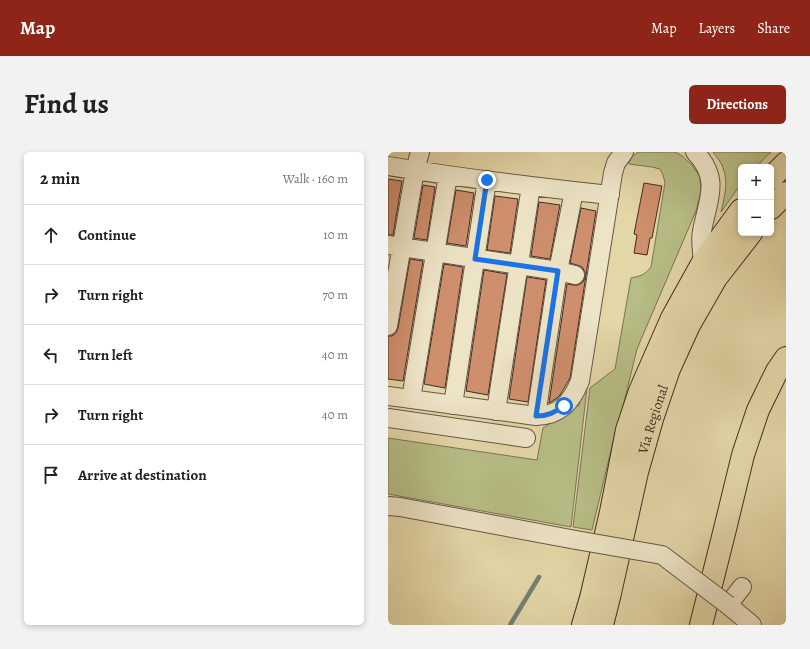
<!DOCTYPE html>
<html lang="en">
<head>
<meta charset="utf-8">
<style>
	:root { --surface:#fff; --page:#f2f2f2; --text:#202124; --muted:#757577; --line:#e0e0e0; --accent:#8f2418 }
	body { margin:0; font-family:Alegreya,serif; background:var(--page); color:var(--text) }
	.controls { position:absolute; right:12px; top:12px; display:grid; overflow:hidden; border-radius:6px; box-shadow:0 2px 6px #0003 }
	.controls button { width:36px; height:36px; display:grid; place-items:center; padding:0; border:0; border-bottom:1px solid var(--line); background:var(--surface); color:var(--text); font:20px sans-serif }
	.stop { position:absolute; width:12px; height:12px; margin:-9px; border:3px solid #1a73e8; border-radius:50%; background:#fff }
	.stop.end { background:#1a73e8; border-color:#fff; box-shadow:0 1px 4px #0008 }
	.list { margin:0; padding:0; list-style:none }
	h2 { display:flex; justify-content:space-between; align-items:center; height:52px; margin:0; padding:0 16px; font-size:17px }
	h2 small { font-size:13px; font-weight:400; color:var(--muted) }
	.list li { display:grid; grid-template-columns:26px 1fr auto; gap:12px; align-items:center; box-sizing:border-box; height:60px; padding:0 16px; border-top:1px solid var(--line) }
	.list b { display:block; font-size:15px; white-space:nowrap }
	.list em { font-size:13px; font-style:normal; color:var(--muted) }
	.icon { flex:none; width:22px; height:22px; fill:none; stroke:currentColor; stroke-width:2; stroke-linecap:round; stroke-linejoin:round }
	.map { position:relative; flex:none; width:398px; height:473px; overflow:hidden; border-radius:6px }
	header { display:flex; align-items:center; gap:24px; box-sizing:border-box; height:56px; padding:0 20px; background:var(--accent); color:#fff }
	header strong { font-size:19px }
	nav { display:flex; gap:22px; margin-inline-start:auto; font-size:14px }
	.intro { display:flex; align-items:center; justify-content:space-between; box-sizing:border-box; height:96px; padding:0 24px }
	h1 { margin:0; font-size:28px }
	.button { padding:10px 18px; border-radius:6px; background:var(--accent); color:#fff; font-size:14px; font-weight:700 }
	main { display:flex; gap:24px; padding:0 24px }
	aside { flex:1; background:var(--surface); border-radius:6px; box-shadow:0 2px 6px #0003 }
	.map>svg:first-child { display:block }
</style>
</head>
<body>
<header>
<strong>Map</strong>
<nav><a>Map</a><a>Layers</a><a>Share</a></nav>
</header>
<div class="intro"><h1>Find us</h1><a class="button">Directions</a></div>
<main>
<aside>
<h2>2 min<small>Walk · 160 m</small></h2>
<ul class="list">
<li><svg class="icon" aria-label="ahead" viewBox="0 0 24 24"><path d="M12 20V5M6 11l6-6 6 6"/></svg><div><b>Continue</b></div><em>10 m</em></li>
<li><svg class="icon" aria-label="right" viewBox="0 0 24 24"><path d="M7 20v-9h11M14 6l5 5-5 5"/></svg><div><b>Turn right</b></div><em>70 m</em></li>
<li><svg class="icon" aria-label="left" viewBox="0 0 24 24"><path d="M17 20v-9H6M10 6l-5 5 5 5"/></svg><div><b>Turn left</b></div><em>40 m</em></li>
<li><svg class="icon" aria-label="right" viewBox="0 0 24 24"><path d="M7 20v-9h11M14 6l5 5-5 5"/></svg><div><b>Turn right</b></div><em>40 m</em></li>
<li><svg class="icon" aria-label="arrive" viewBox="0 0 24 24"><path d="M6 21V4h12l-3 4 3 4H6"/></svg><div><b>Arrive at destination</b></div></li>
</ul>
</aside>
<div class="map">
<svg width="398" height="473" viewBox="0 0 398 473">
	<rect width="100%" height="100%" fill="#e3d6a7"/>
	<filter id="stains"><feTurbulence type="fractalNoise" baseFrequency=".005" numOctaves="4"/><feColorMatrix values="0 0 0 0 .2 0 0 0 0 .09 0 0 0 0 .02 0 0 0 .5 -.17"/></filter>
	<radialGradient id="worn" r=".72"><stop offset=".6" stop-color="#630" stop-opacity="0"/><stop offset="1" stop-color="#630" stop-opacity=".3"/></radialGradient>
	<!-- grass -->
	<path fill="#b7bd85" stroke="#7b7454" d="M251,0H287L294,4L304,13L312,25L313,39L308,59L249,197L236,250L225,290L204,378L185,375L202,236L227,217L243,126C252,124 257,123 263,115L277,31L275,23L272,17L264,15L241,12C242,6 245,3 251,0Z
		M325,0H383L368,15H353V32L333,60C336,46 341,30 335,16C333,10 329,5 325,0Z
		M194,236H199L183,375L0,342V286L149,308L155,276L191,253Z"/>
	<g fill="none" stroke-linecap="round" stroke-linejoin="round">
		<!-- stream -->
		<path stroke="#738173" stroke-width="4.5" d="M122,473L151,425"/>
	</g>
	<!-- building -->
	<path fill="#cf8f6d" stroke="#3f2c24" d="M0,27L14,29L5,83H0Z
		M256,31L274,34L264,86H262L259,103L246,101L249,83L246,82Z
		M35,33L47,35L39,88L26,86Z
		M68,38L86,41L78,94L59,91Z
		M107,44L130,47L122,101L99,98Z
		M151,50L172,53L162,107L143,104Z
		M193,56L208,59L182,226L172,243L169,246L161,251L179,132L185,133H190L195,130L197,125V120L194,115L189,113L182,111Z
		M22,107L35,109L15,229L0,227V184H4L8,181L10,176Z
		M56,112L75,115L57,236L36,232Z
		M96,118L119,122L100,243L78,239Z
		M139,125L158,128L140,250L121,247Z"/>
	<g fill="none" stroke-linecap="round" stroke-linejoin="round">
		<!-- minor casing -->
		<g stroke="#685645" stroke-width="20">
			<path id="minor" d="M307,0C333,27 320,47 314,79C312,88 314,100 315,110
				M0,14C74,26 148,35 222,43
				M0,93L170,119L187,123
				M0,174L27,18L32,0
				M0,244L148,264C172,263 183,251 192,229L225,21L228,11L236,0
				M23,247L60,23
				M65,253L99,28
				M108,259L143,34
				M148,264L170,119L186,39
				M0,266L138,286
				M0,354L12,355L188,388
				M354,435L340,453L364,473"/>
		</g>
		<!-- major casing -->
		<g stroke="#3f2c24" stroke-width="24">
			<g id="major">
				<path d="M383,26L398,11"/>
				<path d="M383,56L398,41"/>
				<path d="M195,473L203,446L223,360L239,278L252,239L284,166L315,110L353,58"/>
				<path id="s1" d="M214,473L222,441L249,320L264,267L281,217L301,173L328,126L363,81"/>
				<path d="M313,473L337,377L355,303L370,258L389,219L398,206"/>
			</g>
		</g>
		<!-- minor -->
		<use href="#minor" stroke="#ede4c6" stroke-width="18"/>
		<!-- major -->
		<use href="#major" stroke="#e3d6a7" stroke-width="22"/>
		<!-- minor-bridge casing -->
		<g stroke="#685645" stroke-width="20" stroke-linecap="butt">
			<path id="minor-bridge" d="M188,388L274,403L340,453"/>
		</g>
		<!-- minor-bridge -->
		<use href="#minor-bridge" stroke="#ede4c6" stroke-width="18"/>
	</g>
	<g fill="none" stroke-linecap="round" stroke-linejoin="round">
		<!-- route -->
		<path stroke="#1a73e8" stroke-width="5" d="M99,28L87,107L170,119L148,264C160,264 165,261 176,254"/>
	</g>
	<g text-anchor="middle" stroke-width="3.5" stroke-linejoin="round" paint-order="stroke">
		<!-- street labels -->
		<g font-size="14" fill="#3f2c24" stroke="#ede4c6">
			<text dy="5" stroke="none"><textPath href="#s1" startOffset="212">Via Regional</textPath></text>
		</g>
	</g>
	<rect width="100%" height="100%" filter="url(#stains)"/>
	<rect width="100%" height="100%" fill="url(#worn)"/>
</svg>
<div class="controls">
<button>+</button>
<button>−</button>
</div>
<div class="stop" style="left:176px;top:254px"></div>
<div class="stop end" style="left:99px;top:28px"></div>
</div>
</main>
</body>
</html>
